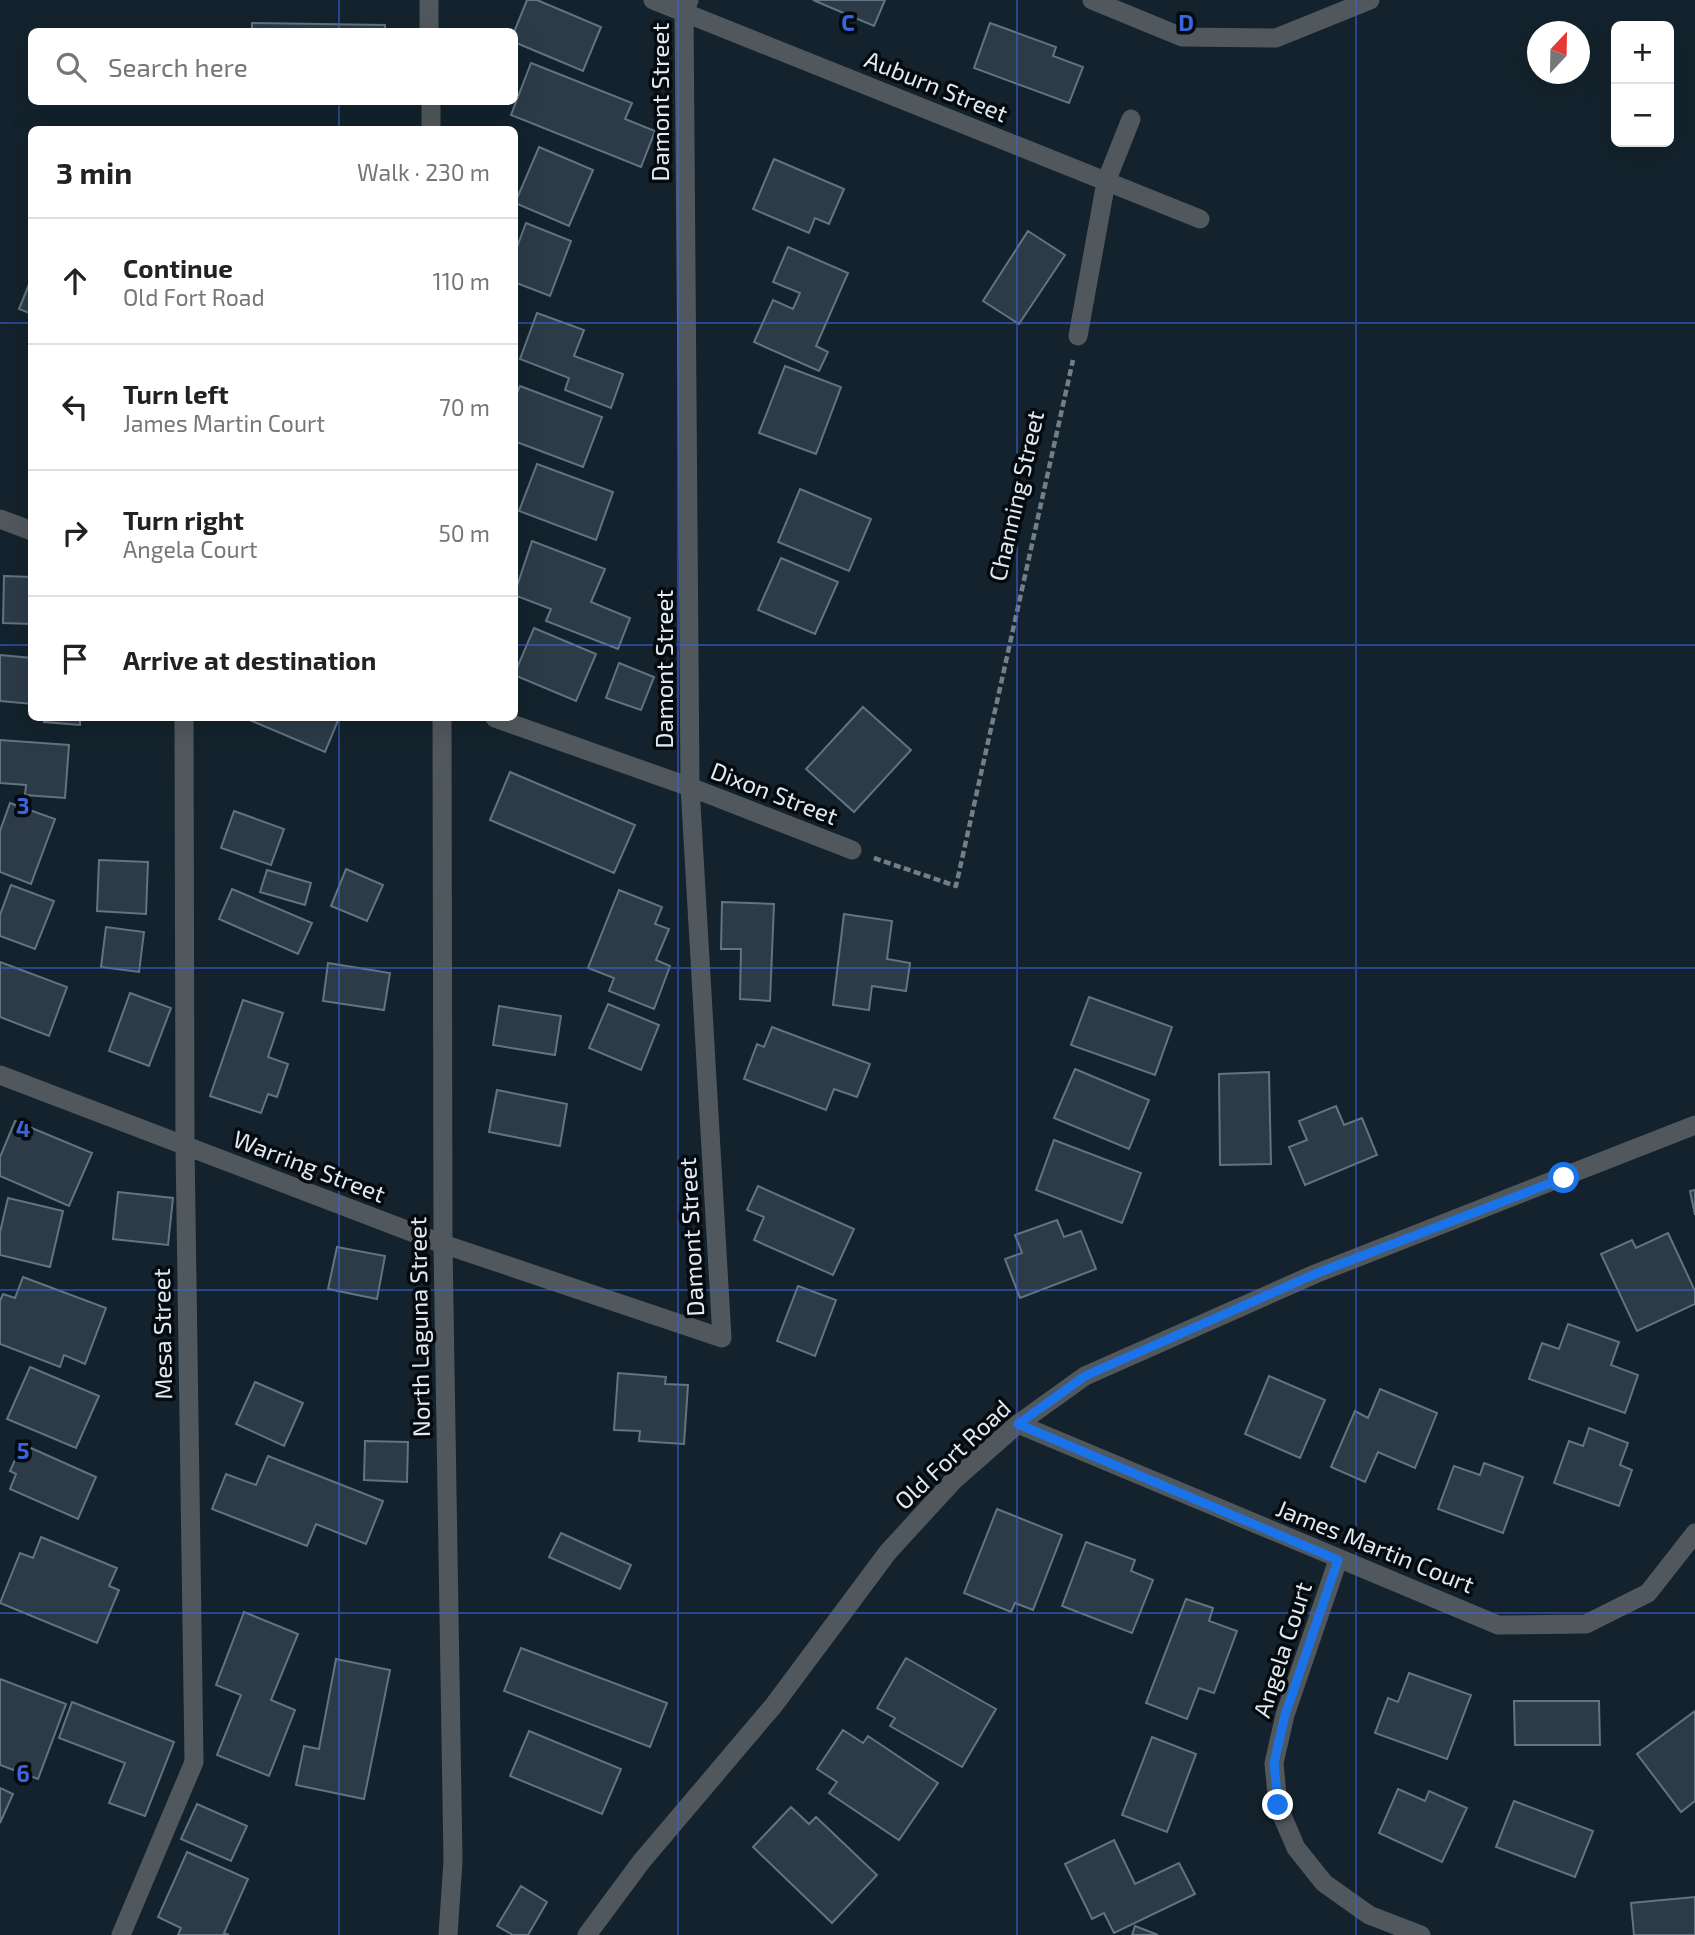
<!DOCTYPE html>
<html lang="en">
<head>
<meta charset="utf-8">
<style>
	:root { --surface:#fff; --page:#f6f6f6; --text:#222; --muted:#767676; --line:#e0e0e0 }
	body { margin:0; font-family:"Exo 2",sans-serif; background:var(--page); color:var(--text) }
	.controls { position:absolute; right:21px; top:21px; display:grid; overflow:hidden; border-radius:10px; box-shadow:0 7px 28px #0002 }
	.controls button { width:63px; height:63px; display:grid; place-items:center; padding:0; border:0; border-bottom:2px solid var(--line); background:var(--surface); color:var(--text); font:35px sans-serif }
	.compass { position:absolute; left:1527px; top:21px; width:63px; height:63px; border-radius:50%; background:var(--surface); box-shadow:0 7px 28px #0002; rotate:22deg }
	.stop { position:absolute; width:21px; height:21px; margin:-16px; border:5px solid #1a73e8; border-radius:50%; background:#fff }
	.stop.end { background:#1a73e8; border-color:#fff; box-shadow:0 2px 7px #0008 }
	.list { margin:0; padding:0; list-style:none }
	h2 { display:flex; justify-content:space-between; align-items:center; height:91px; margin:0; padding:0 28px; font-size:30px }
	h2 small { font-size:23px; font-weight:400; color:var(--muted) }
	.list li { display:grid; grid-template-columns:46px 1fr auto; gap:21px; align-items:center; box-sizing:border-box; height:126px; padding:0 28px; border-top:2px solid var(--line) }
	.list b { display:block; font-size:26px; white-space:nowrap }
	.list p { margin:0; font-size:23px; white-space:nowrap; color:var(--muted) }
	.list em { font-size:23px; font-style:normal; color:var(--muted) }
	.icon { flex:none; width:38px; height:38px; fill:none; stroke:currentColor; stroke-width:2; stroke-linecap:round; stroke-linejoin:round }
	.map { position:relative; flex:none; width:1695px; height:1935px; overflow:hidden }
	.search { position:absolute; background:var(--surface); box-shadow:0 7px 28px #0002; left:28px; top:28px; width:490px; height:77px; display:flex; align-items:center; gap:18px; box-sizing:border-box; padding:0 24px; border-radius:10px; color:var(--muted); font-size:26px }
	.panel { position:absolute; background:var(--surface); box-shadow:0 7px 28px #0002; left:28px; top:126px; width:490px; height:595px; border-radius:10px }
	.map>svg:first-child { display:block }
</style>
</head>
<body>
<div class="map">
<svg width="1695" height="1935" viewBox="0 0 1695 1935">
	<rect width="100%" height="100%" fill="#13222c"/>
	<!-- building -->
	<path fill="#2c3b47" stroke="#627480" stroke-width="2" d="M527,0H537L601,27L583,71L514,42V32Z
		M813,0H885L874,26Z
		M252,23L385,25V32H252Z
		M990,23L1056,47L1053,56L1083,67L1069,103L974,68Z
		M531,63L632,103L625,119L655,131L641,167L511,115Z
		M539,147L593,170L569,226L515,203Z
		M774,159L844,189L829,224L815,218L809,233L753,209Z
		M526,223L571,241L550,296L514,282V255Z
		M1028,231L1065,255L1019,324L983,301Z
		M788,247L848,273L816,346L828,352L819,371L754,342L773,300L793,309L800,293L773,282Z
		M32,277V314L19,309Z
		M537,313L584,330L574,356L623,374L611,408L565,390L569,378L520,359Z
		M785,366L841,387L816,454L759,433Z
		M520,386L602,417L583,467L514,441V399Z
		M537,464L613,492L596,540L519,511Z
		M800,489L871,519L849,571L778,542Z
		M532,541L605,569L591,602L630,618L618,649L546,621L551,609L514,595Z
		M781,558L838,582L815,634L758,610Z
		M4,576L32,577V624L3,623Z
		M534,628L596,654L576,701L514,675Z
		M0,655L32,658V704L0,701Z
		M619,663L654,677L641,710L606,698Z
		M863,707L911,750L854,812L806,769Z
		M45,718H80V725L44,722Z
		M245,718H339L325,752Z
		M0,740L69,745L65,798L25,795L26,785L0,783Z
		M510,772L635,825L614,873L490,820Z
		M10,803L55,819L31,884L0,872V831Z
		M234,811L284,829L271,865L221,848Z
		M99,860L148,862L146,914L97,911Z
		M346,869L383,885L367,921L331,906Z
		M267,870L311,883L305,905L260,892Z
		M11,885L54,901L35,949L0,936V915Z
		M232,889L312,923L298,954L219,919Z
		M619,890L662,907L655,924L669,929L656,960L670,966L654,1009L609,991L614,978L588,968Z
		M722,902L774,904L770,1001L740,999L741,949H721Z
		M844,914L892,921L887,959L910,963L906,991L872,986L869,1010L833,1005Z
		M106,927L144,932L139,972L101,967Z
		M0,962L67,987L49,1036L0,1017Z
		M328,963L390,973L384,1010L323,1001Z
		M130,993L171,1008L149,1066L109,1051Z
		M1089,997L1172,1027L1155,1075L1071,1045Z
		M243,1000L283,1013L268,1057L288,1064L277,1097L268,1094L261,1113L210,1096Z
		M608,1004L659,1025L641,1070L589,1048Z
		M499,1006L561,1016L555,1055L493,1045Z
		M772,1027L870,1064L857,1097L834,1089L826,1110L744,1079L757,1044L764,1047Z
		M1075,1069L1149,1100L1129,1149L1054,1118Z
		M1269,1072L1271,1164L1220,1165L1219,1074Z
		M497,1090L567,1104L560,1146L489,1132Z
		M1336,1106L1344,1125L1362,1118L1377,1155L1305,1185L1289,1147L1307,1140L1299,1121Z
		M15,1121L92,1153L69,1206L0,1176V1157Z
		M1054,1140L1141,1173L1122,1223L1036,1190Z
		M758,1186L854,1229L833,1275L754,1240L764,1217L747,1210Z
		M1695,1190V1215L1690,1191Z
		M118,1192L173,1198L168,1245L113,1239Z
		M8,1198L63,1211L50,1267L0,1255V1232Z
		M1057,1220L1064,1237L1081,1231L1096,1269L1020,1298L1005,1259L1022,1253L1015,1235Z
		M1668,1233L1695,1291V1304L1637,1331L1601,1254L1632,1240L1636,1248Z
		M337,1247L385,1256L377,1299L328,1289Z
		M23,1277L106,1308L85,1364L64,1355L60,1367L0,1344V1301L3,1294L15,1298Z
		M798,1286L836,1300L815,1356L777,1341Z
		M1568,1324L1619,1342L1611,1365L1638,1375L1625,1413L1529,1379L1542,1343L1559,1349Z
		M30,1367L99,1396L76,1448L7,1419Z
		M618,1373L666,1377L665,1384L688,1385L684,1444L639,1441L640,1431L614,1430Z
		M1269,1376L1325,1400L1300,1458L1245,1434Z
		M255,1382L303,1403L284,1446L236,1424Z
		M1380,1389L1437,1413L1415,1468L1378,1452L1365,1482L1331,1467L1355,1411L1368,1418Z
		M1589,1428L1628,1443L1620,1465L1632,1470L1619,1506L1554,1483L1569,1441L1583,1446Z
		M365,1441L408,1442L407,1482L364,1480Z
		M22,1444L96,1477L78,1519L10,1489L16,1474L10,1471Z
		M268,1456L383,1501L366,1544L316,1524L307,1546L212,1509L226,1474L256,1485Z
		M1484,1463L1523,1477L1503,1533L1438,1509L1454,1466L1480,1475Z
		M997,1509L1062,1535L1033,1610L1015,1603L1011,1612L964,1593Z
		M561,1533L631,1565L620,1589L549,1557Z
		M41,1537L117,1568L109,1586L119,1590L97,1643L0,1603L20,1553L33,1558Z
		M1086,1542L1135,1560L1131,1571L1153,1580L1132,1633L1062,1606Z
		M1186,1599L1213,1608L1209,1621L1237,1631L1214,1693L1199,1688L1187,1719L1146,1703Z
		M244,1612L298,1634L271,1700L295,1710L269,1776L217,1755L241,1695L216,1685Z
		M521,1648L667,1703L650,1747L504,1691Z
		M906,1658L996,1709L962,1767L890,1726L895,1718L877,1708Z
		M336,1659L390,1670L364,1799L296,1785L304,1746L319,1749Z
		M1409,1673L1471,1695L1447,1759L1375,1733L1388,1698L1398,1702Z
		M0,1679L66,1704L38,1779L0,1765Z
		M1514,1701H1599L1600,1745H1515Z
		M72,1702L174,1742L145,1816L109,1803L125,1763L59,1738Z
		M1695,1711V1801L1681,1812L1637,1754Z
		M843,1730L863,1743L868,1736L938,1783L899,1840L829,1793L837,1782L817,1769Z
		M529,1731L621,1769L602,1814L510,1776Z
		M1152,1737L1196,1754L1167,1832L1122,1815Z
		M0,1788L13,1794L0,1823Z
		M1398,1789L1425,1801L1429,1791L1467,1808L1442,1862L1379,1833Z
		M1514,1801L1593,1831L1575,1877L1496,1847Z
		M197,1804L247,1826L231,1861L181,1839Z
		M791,1807L809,1824L816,1817L877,1875L832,1923L753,1847Z
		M1114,1840L1135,1884L1179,1863L1195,1894L1114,1933L1104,1913L1092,1919L1065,1864Z
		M187,1852L248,1879L224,1933L229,1935H178L181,1928L158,1917Z
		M521,1886L547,1902L528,1935H513L497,1926Z
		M1695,1897V1935H1634L1631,1903Z
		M1135,1926L1158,1935H1132Z"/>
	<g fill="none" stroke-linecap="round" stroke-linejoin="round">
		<!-- path -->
		<path stroke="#737f88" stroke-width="4.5" stroke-dasharray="7 3.5" stroke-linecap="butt" d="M874,858L956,886L1073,360"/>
		<!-- minor -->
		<path stroke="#51585d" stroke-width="19" d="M429,0V32
			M653,0L1200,219
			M1092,0L1182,37L1276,38L1370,0
			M431,102V130
			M1078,336L1106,182L1131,119
			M0,519L32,531
			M442,718L443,1244L453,1861L448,1935
			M495,718L690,787L852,850
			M0,1075L443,1244L722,1338L690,787L684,12L689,0
			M1018,1424L1498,1625L1586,1624L1648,1593L1695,1533
			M1338,1560L1285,1715L1274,1763L1278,1806L1296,1848L1324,1883L1369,1915L1421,1935
			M121,1935L194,1762L185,1145L184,718"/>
		<!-- tertiary -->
		<path stroke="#51585d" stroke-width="19" d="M587,1935L641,1862L774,1705L888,1552L954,1480L1018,1424L1085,1376L1315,1274L1695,1125"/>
	</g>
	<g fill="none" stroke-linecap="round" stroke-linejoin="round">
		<!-- route -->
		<path stroke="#1a73e8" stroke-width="9" d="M1278,1805L1274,1763L1285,1715L1338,1560L1018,1424L1085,1376L1315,1274L1564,1178"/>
	</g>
	<!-- grid -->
	<path fill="none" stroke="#3a65dc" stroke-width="2" stroke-opacity="0.55" d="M339,0V32M678,0V1935M1017,0V1935M1356,0V1935M339,102V130M0,323H32M514,323H1695M0,645H32M514,645H1695M339,718V1935M0,968H1695M0,1290H1695M0,1613H1695"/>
	<g text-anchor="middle" stroke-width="7" stroke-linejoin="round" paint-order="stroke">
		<!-- street labels -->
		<g font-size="24" fill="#e1eaf1" stroke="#050a0f">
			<text transform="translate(936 87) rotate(22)" y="8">Auburn Street</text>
			<text transform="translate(661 102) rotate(-90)" y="8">Damont Street</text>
			<text transform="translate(1017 496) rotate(-77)" y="8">Channing Street</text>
			<text transform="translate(665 669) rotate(-90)" y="8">Damont Street</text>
			<text transform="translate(774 794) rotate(21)" y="8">Dixon Street</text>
			<text transform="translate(309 1167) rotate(21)" y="8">Warring Street</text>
			<text transform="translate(692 1237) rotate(-93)" y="8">Damont Street</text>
			<text transform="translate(420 1327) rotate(-91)" y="8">North Laguna Street</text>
			<text transform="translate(163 1334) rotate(-91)" y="8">Mesa Street</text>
			<text transform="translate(953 1455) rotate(-43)" y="8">Old Fort Road</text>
			<text transform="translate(1375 1547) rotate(22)" y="8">James Martin Court</text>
			<text transform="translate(1283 1650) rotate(-72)" y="8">Angela Court</text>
		</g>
	</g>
	<g font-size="23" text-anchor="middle" font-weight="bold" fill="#3a65dc" stroke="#050a0f" stroke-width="7" stroke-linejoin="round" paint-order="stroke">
		<text x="848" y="31">C</text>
		<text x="1186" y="31">D</text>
		<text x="23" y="814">3</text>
		<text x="23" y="1137">4</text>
		<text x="23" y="1459">5</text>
		<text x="23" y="1782">6</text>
	</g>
</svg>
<div class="controls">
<button>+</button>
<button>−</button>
</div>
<svg class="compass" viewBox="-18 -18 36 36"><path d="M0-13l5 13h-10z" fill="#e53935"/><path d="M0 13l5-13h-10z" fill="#767676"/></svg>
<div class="stop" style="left:1564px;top:1178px"></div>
<div class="stop end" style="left:1278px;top:1805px"></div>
<div class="search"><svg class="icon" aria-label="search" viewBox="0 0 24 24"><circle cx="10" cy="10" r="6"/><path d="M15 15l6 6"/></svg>Search here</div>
<section class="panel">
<h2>3 min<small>Walk · 230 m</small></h2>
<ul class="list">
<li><svg class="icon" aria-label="ahead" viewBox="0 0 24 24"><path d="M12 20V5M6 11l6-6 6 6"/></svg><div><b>Continue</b><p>Old Fort Road</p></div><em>110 m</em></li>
<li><svg class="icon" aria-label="left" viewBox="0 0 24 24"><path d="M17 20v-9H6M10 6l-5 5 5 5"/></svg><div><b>Turn left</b><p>James Martin Court</p></div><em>70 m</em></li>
<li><svg class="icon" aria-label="right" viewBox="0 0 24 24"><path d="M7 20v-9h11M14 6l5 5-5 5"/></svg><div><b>Turn right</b><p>Angela Court</p></div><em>50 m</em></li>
<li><svg class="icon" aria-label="arrive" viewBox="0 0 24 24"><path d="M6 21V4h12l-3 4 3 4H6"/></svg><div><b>Arrive at destination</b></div></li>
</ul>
</section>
</div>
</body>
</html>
